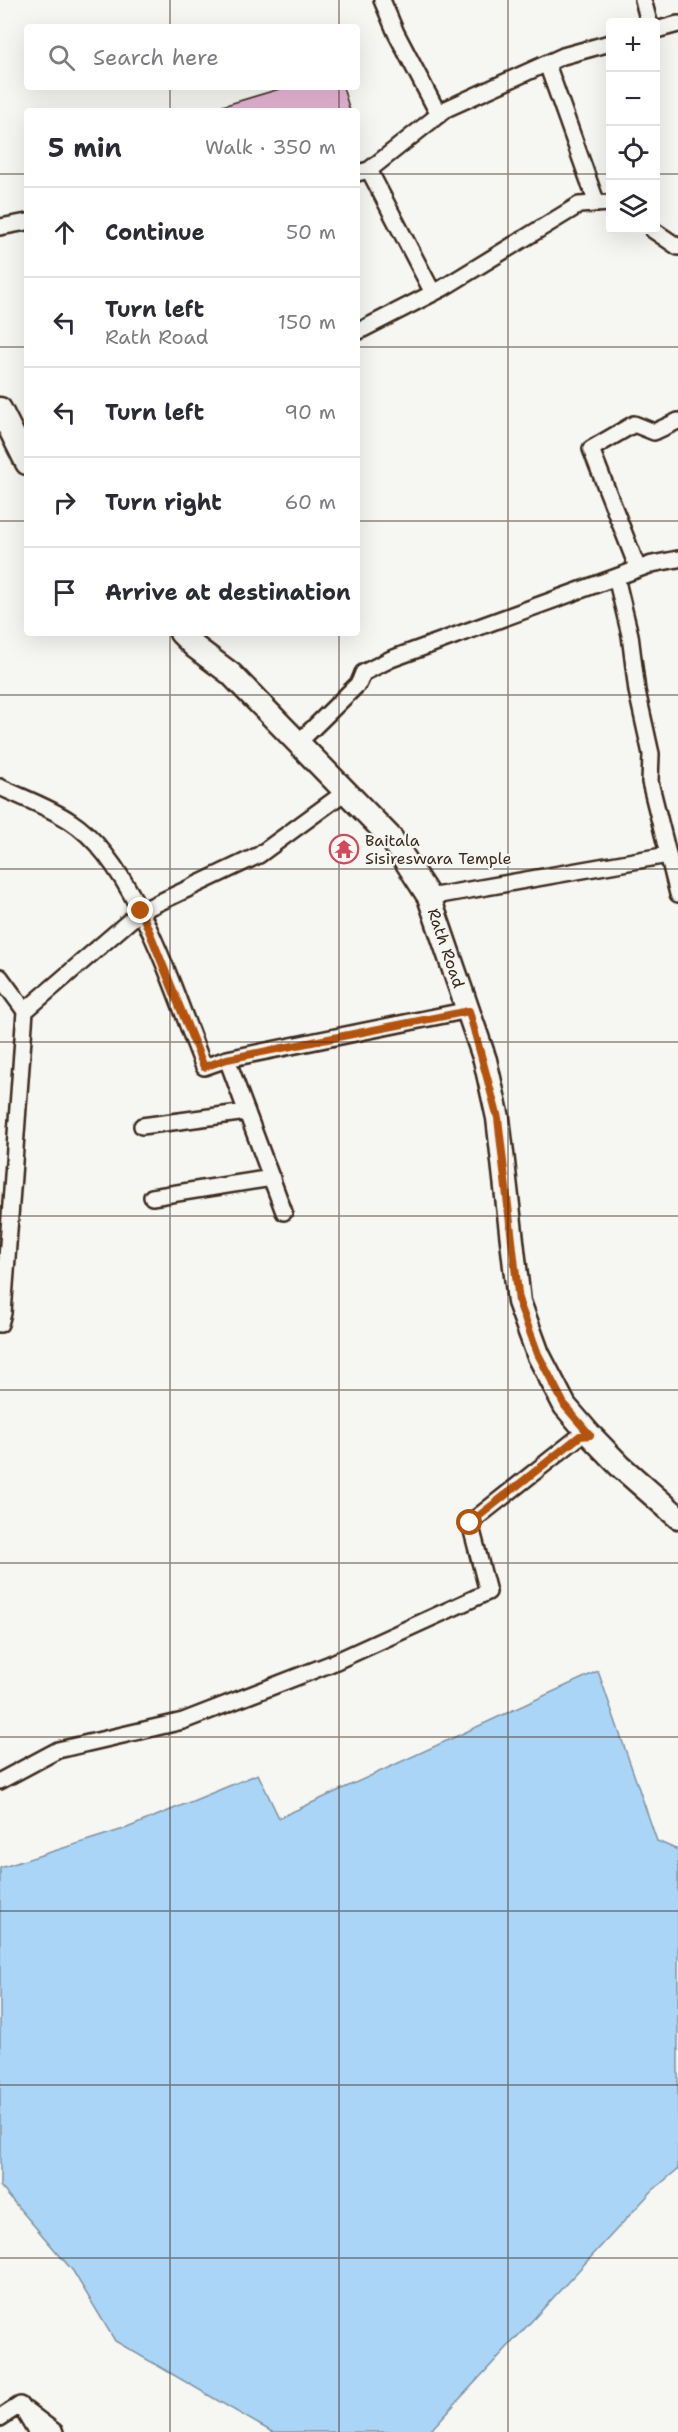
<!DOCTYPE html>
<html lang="en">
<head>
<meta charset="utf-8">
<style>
	:root { --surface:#fff; --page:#f7f7f7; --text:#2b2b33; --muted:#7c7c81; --line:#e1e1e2 }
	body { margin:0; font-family:"Shantell Sans",sans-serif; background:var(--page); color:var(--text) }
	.controls { position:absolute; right:18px; top:18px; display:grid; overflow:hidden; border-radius:6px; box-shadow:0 6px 24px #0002 }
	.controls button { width:54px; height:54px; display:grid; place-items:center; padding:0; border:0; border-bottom:2px solid var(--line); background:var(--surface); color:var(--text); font:30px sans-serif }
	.stop { position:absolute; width:18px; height:18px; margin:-14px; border:4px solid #b45309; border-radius:50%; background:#fff }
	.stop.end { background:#b45309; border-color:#fff; box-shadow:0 2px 6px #0008 }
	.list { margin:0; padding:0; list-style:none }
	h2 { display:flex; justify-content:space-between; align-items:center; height:78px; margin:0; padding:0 24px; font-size:26px }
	h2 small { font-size:20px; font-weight:400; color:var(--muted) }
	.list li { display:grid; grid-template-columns:39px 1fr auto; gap:18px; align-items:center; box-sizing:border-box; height:90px; padding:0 24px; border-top:2px solid var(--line) }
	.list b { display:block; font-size:22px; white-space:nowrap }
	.list p { margin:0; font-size:20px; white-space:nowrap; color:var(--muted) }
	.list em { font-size:20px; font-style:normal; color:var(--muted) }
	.icon { flex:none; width:33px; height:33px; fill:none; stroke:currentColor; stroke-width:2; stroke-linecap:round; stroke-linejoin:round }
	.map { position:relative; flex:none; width:678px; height:2432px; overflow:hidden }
	.search { position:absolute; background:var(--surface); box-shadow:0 6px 24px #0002; left:24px; top:24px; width:336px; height:66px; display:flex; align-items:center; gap:15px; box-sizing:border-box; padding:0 21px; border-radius:6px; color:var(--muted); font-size:22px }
	.panel { position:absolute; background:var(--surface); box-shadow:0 6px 24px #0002; left:24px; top:108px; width:336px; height:528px; border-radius:6px }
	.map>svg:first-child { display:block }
</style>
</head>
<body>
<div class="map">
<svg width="678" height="2432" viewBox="0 0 678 2432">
	<rect width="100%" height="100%" fill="#f6f6f2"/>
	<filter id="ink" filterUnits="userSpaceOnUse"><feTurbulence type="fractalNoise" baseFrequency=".0167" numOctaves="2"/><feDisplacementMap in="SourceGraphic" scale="12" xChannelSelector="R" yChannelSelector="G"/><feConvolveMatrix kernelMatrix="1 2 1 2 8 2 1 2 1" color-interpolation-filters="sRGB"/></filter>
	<g filter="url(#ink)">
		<!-- water -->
		<path fill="#abd5f6" stroke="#7e91a0" stroke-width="1.5" d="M598,1671L657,1841L678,1850V2169L652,2191L429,2432H272L115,2341L73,2271L0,2186V1868L127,1828L258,1774L279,1818Z"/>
		<!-- building -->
		<path fill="#e5b4d4" stroke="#3b2a1e" stroke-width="1.5" d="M286,87H343L350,111H220L219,107Z"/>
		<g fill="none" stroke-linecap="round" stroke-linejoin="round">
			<!-- street casing -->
			<g stroke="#3b2a1e" stroke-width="20">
				<path id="street" d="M382,0L396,33L439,115
					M643,0L649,22
					M656,30L678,24
					M547,64L597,204
					M369,170L433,293
					M357,173L369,170L446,109L563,56L610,43
					M0,227L27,222
					M653,230L678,247
					M357,332L443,288L579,205L610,203
					M638,569L591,449L634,424L654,432L678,421
					M616,577L630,635L637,691L651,754L650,782L678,894
					M298,743L359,683L363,673L391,659L652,564L678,559
					M0,787C23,798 49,807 70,821C136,863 175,996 204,1067L227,1059
					M429,897L668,855
					M0,977L25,1011
					M142,1126L247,1112
					M152,1197L272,1178
					M284,1212L227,1059L469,1010
					M0,1324L3,1313L25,1011L141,911L259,855L345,792
					M0,1781L58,1750L183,1721L330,1664L488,1592L470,1523L580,1436L590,1435
					M26,2410L55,2432
					M0,2418L20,2405L36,2432"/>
			</g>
			<!-- secondary casing -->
			<g stroke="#3b2a1e" stroke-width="27">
				<g id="secondary">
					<path d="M0,409L27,463"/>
					<path id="s1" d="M181,633L195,647L231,674L391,838L429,897L485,1060L498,1118L519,1302L538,1354L565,1406L590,1435L620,1466L678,1517"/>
				</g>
			</g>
			<!-- street -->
			<use href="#street" stroke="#f6f6f2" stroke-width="15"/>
			<!-- secondary -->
			<use href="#secondary" stroke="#f6f6f2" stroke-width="22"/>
		</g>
	</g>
	<g fill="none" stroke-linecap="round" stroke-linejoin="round" filter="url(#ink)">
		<!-- route -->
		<path stroke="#b45309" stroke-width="8" d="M141,911L204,1067L227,1059L469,1011L498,1118L519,1302L538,1354L565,1406L590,1435L580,1436L470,1523"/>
	</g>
	<!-- grid -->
	<path fill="none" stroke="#3b2a1e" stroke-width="1.5" stroke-opacity="0.55" d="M170,0V27M339,0V27M508,0V2432M170,87V111M339,87V111M0,174H27M357,174H610M656,174H678M0,347H27M357,347H678M0,521H27M357,521H678M170,633V2432M339,633V2432M0,695H678M0,869H678M0,1042H678M0,1216H678M0,1390H678M0,1563H678M0,1737H678M0,1911H678M0,2085H678M0,2258H678"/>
	<!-- icons -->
	<defs>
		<g id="temple-ring" transform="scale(1.5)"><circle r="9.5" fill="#f6f6f2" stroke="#d1495b" stroke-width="1.5"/><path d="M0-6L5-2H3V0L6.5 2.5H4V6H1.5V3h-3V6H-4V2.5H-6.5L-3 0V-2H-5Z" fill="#d1495b"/></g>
	</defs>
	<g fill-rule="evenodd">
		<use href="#temple-ring" x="344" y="849"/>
	</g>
	<g text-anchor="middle" stroke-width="4.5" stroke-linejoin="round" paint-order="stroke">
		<!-- poi labels -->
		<g font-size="16" fill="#3b2a1e" stroke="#f6f6f2" text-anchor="start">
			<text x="365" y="846">Baitala<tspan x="365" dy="18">Sisireswara Temple</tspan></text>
		</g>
		<!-- street labels -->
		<g font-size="16" fill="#3b2a1e" stroke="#f6f6f2">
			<text dy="6" stroke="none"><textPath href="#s1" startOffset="418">Rath Road</textPath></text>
		</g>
	</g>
</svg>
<div class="controls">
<button>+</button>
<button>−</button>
<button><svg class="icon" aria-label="locate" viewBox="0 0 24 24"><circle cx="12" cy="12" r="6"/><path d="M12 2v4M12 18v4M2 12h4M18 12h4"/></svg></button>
<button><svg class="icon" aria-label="layers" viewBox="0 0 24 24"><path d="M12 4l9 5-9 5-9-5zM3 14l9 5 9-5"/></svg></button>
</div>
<div class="stop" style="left:470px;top:1523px"></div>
<div class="stop end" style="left:141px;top:911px"></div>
<div class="search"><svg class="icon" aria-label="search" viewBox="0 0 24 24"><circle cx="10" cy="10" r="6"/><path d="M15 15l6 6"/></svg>Search here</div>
<section class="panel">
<h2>5 min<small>Walk · 350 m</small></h2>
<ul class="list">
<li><svg class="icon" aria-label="ahead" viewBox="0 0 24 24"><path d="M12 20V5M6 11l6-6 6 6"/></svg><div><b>Continue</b></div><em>50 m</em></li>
<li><svg class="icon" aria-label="left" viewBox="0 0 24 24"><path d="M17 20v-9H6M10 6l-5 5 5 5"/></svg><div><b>Turn left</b><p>Rath Road</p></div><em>150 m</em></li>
<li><svg class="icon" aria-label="left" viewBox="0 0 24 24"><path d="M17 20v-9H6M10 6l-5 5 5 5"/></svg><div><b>Turn left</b></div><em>90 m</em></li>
<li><svg class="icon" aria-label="right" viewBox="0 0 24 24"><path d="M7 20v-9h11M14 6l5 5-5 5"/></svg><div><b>Turn right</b></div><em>60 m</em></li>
<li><svg class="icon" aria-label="arrive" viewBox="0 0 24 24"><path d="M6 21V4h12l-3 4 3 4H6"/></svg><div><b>Arrive at destination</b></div></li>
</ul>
</section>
</div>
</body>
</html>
